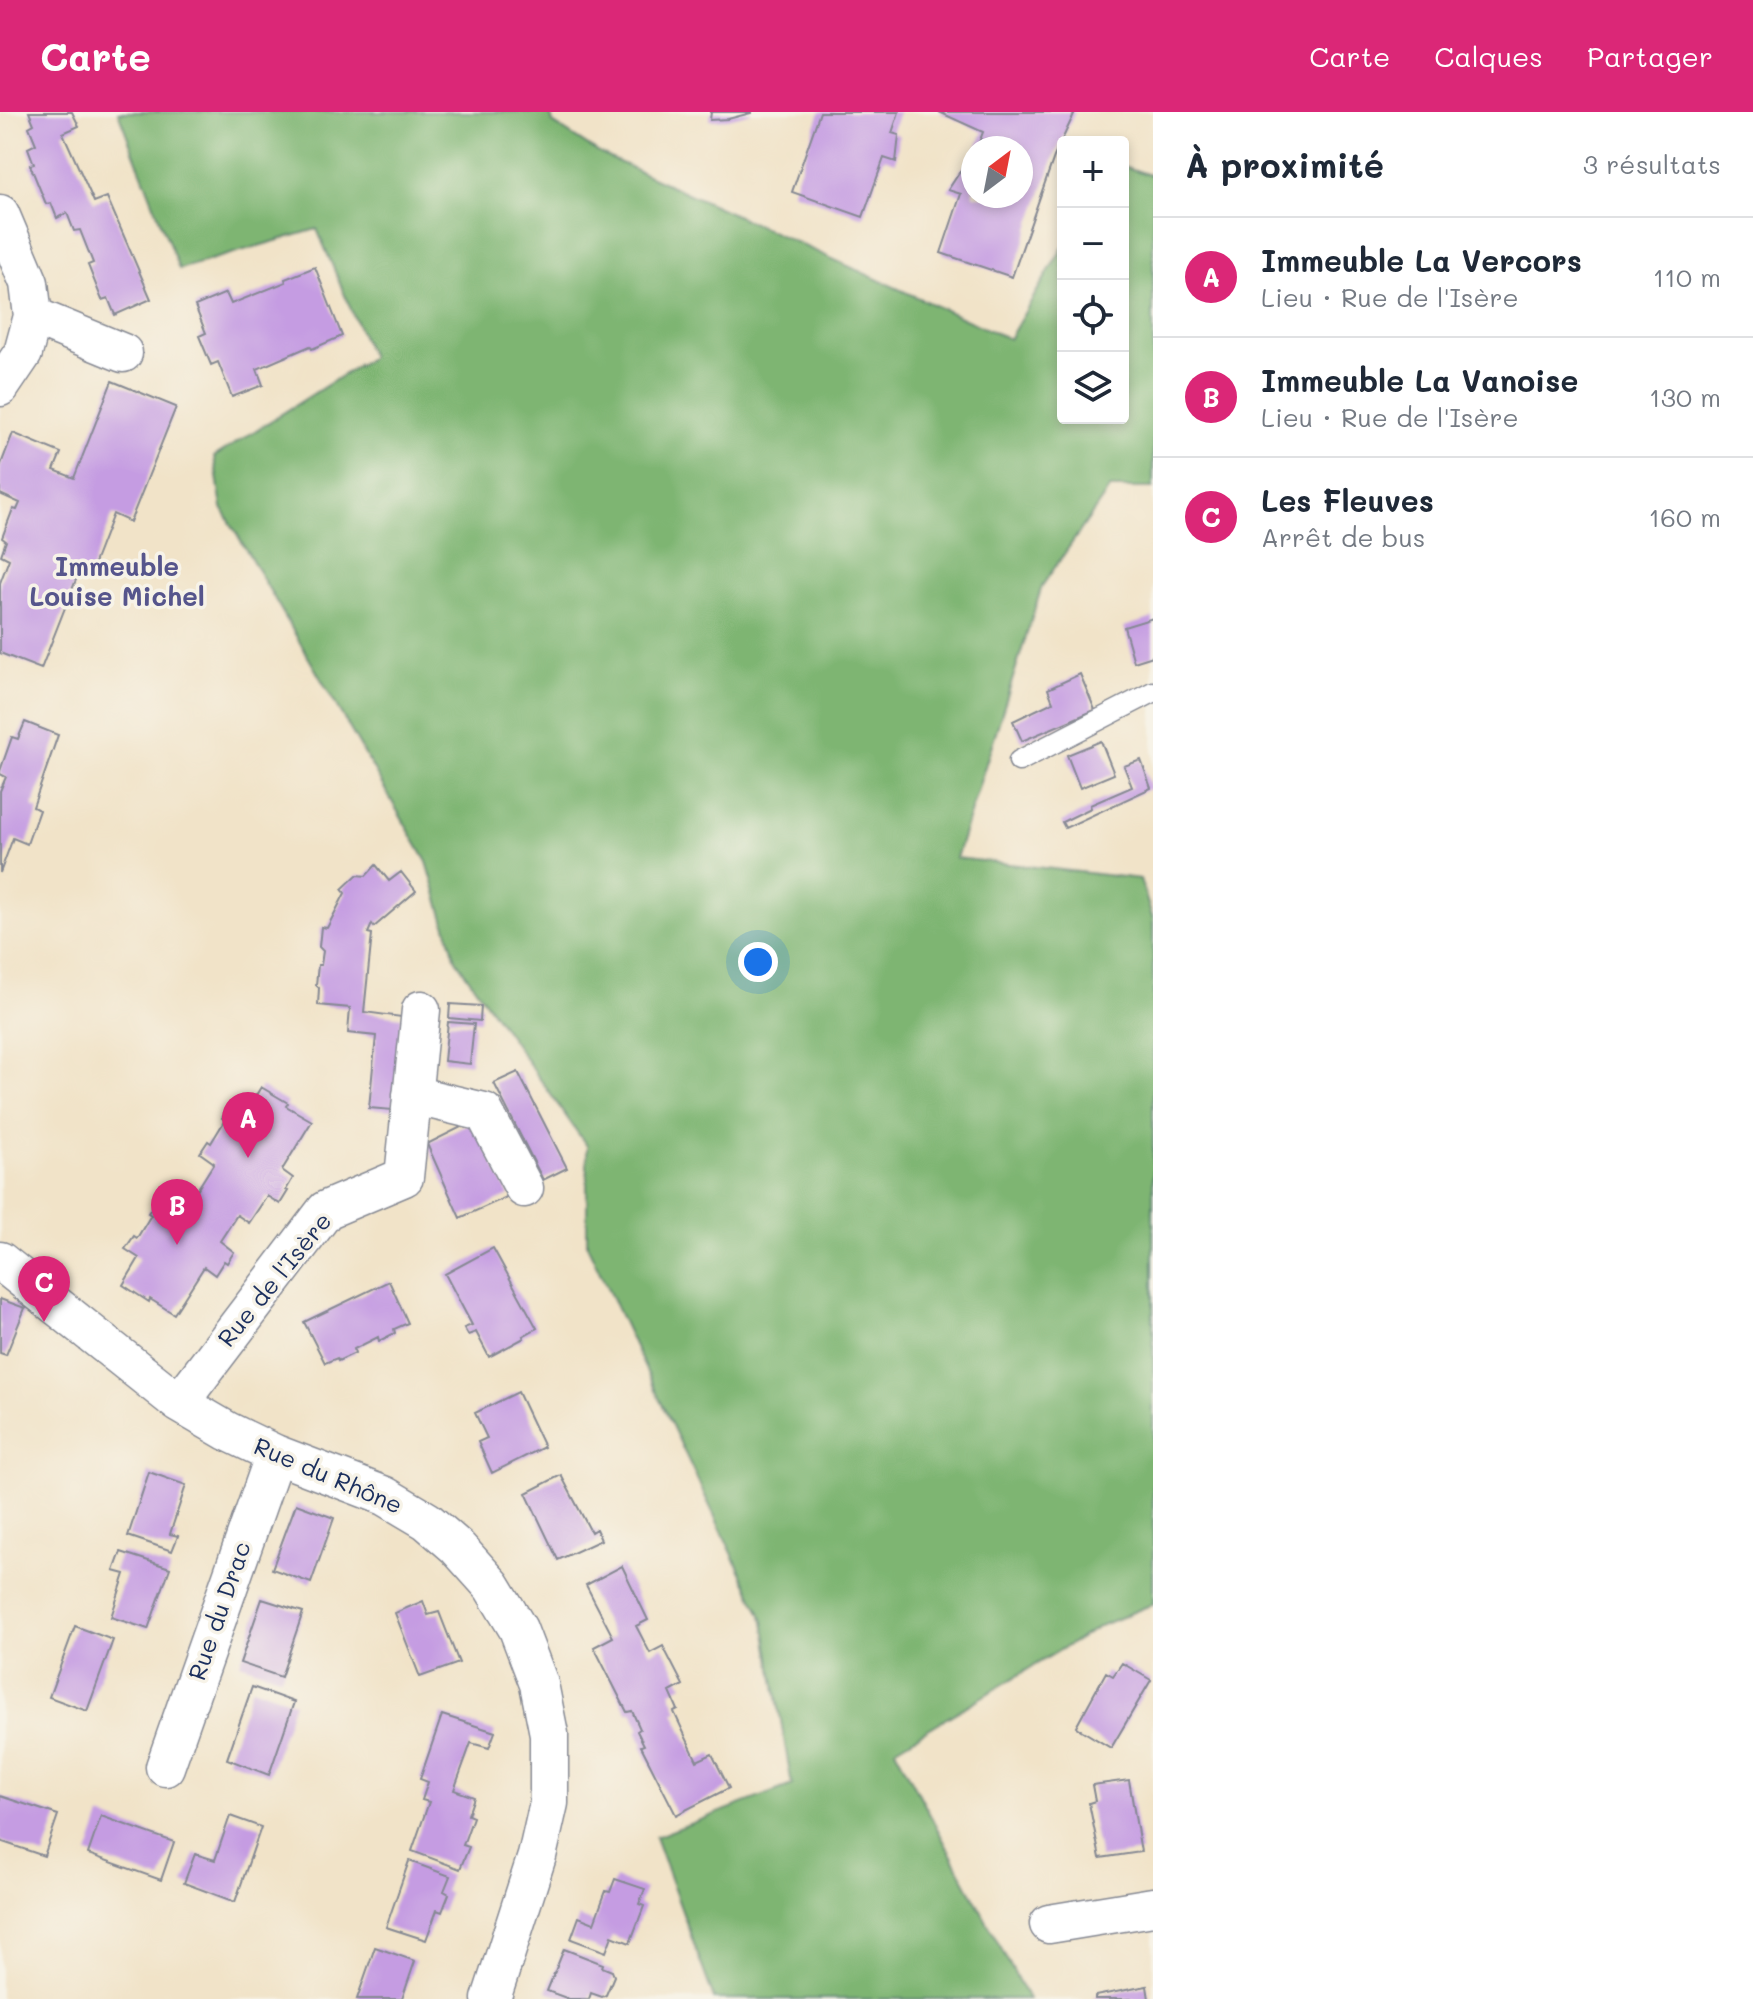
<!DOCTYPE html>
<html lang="fr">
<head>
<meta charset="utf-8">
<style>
	:root { --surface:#fff; --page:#f6f6f7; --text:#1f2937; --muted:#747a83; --line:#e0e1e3; --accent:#db2777 }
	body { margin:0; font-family:Mali,sans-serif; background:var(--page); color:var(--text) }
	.controls { position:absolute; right:24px; top:24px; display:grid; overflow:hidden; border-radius:8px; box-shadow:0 4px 12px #0003 }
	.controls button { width:72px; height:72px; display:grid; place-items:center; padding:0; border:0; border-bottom:2px solid var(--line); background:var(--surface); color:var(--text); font:40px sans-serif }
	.compass { position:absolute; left:961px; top:24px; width:72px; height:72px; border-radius:50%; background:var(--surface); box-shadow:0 4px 12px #0003; rotate:32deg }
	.you { position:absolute; left:758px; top:850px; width:28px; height:28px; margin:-20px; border:6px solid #fff; border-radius:50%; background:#1a73e8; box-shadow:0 0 0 12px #1a73e833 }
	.badge { display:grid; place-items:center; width:52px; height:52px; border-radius:50%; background:var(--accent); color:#fff; font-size:26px; font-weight:700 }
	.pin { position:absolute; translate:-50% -66px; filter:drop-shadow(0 2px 4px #0008) }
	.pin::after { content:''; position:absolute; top:42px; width:28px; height:24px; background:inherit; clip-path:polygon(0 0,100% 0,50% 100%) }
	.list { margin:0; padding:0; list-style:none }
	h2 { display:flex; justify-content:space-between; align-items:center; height:104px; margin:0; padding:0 32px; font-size:34px }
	h2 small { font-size:26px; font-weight:400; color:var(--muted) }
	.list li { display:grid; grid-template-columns:52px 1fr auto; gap:24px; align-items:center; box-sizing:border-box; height:120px; padding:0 32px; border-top:2px solid var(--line) }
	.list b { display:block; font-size:30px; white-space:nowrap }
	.list p { margin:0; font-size:26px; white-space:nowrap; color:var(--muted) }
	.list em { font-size:26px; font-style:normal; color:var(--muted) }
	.icon { flex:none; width:44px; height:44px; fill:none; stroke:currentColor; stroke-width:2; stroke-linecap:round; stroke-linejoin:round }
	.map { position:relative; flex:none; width:1153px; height:1887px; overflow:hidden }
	header { display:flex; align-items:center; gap:48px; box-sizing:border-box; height:112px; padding:0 40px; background:var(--accent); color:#fff }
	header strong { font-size:38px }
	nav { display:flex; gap:44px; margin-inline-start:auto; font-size:28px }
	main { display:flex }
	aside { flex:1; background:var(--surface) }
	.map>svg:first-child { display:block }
</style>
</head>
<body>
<header>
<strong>Carte</strong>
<nav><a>Carte</a><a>Calques</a><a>Partager</a></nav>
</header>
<main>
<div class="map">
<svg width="1153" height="1887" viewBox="0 0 1153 1887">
	<rect width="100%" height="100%" fill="#f7f3e8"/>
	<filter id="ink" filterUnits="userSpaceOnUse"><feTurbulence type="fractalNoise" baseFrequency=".0125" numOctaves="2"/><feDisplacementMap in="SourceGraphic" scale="16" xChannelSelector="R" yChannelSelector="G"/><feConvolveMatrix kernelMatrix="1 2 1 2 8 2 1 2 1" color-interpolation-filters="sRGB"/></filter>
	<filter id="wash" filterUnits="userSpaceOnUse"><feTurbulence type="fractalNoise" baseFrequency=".006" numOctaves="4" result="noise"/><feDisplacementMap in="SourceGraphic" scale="32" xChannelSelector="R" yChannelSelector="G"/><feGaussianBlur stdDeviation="1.8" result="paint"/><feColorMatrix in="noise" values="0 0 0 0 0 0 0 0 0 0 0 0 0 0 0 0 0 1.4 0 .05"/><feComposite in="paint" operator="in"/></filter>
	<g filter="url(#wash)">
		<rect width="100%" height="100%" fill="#f1e3c8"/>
		<!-- forest -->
		<path fill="#7eb572" stroke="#4c7268" stroke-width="2" d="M118,0H550L553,11L601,42L1009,227L1063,135V306H1123V54L1153,64V376H1110L1042,474L956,746L1140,767L1153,808V1492L1102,1513L895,1637L1028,1887H714L655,1725L792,1673L764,1509L587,1133V1034L456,848L427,750L222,396L214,345L371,245L317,117L179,157Z"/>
		<g id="blocks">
			<!-- building -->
			<path fill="#c59ce2" d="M29,0H72L79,14L63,21L94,90L107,85L151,187L115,203L108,186L102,188L88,153L93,151L80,118L74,119L67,101L57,106L51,91L46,92L30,53L34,52L28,36L36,32L29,15L34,12Z
				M711,0H751V1L728,7L710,8Z
				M820,0H899L892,21L899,23L896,50L884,46L863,105L792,80Z
				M939,0H1075L1054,45L1012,165L941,141L961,82L948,78L963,55L970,58L973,50V84H1021V36H977L983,20Z
				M315,155L342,224L312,237L310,234L257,257L263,273L232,285L218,250L211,253L199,224L206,221L195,194L226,181L231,192L286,170L285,167Z
				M112,269L176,295L130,410L113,402L89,464L79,460L41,557L0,541V471L9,447L1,443L6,429L2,426L13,397L17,398L20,391L0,382V355L13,321L61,341L54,358L74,366Z
				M1153,506V544L1134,550L1124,515Z
				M1080,562L1095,598L1022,629L1013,609L1053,590L1048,577Z
				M25,610L58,623L33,695L39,698L27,732L13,726L0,761V679L6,665L0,662V659L12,625L18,627Z
				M1101,629L1114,662L1080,676L1067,643Z
				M1141,648L1151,676L1065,716L1062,710L1091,696L1090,693L1132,675L1124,654Z
				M376,753L389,769L401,760L416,779L374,815L372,812L368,821L372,822L364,900L402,905L393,998L369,996L376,924L348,921L350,896L318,893L319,876L316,873L318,853H321L323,839L319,835L321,815L327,816L345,781L342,777L357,763L366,764Z
				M450,892L481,894L480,909L449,906Z
				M448,910L474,912L470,952L444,949Z
				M518,960L567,1056L543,1068L494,971Z
				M261,975L288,991L286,994L312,1009L282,1058L293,1066L286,1078L288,1079L280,1092L267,1084L249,1111L237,1103L220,1129L234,1140L227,1151L224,1149L215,1163L204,1155L174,1202L150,1187L149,1190L123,1173L139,1146L125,1137L134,1124L137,1126L151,1103L148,1101L157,1088L170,1096L186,1071L197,1078L214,1051L200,1041L208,1029L211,1031L225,1008L222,1006L231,992L245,1001Z
				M473,1009L509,1084L460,1106L427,1032Z
				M493,1136L537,1216L523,1224L524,1226L489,1245L476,1220L468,1223L464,1216L472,1213L445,1162Z
				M389,1169L408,1211L394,1217L395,1221L379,1229L378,1225L354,1237L355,1241L338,1249L337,1246L325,1251L304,1210Z
				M0,1187L25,1196L6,1243L0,1241Z
				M518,1280L544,1335L492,1361L478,1330L487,1326L475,1301Z
				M149,1360L186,1373L170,1422L178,1424L172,1439L128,1424Z
				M561,1363L591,1420L596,1417L601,1428L558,1448L526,1381Z
				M296,1392L334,1406L311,1471L272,1457Z
				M121,1440L170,1456L148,1517L111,1505L125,1462L114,1459Z
				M622,1454L648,1508L636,1514L650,1541L663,1534L683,1573L670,1580L678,1598L674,1600L697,1649L712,1642L729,1676L676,1703L641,1634L644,1633L637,1619L640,1617L632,1599L627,1600L594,1535L613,1525L586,1473Z
				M262,1487L303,1500L281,1565L240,1551Z
				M423,1489L428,1503L439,1500L459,1551L420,1565L395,1501Z
				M75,1514L113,1528L87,1599L49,1585Z
				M1122,1551L1151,1568L1111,1636L1076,1615L1106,1560L1113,1564Z
				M252,1575L294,1590L269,1663L227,1647Z
				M442,1603L495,1620L489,1636L471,1631L454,1678L474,1685L468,1703L473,1705L463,1733L469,1735L460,1757L412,1739L429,1690L422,1688L428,1670L420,1667Z
				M1129,1668L1141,1740L1100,1746L1089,1691L1095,1689L1092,1673Z
				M0,1684L58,1703L44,1744L0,1729Z
				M101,1704L174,1730L161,1768L88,1742Z
				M230,1704L261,1715L235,1790L184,1771L195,1742L215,1748Z
				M409,1749L450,1764L444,1779L449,1782L442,1800L437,1798L426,1828L386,1815Z
				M615,1767L645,1777L639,1792L644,1794L630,1831L612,1824L606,1840L571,1827L579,1805L594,1811L606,1779L610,1780Z
				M375,1835L415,1849L402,1887H357Z
				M564,1837L603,1852L602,1855L612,1859L614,1864L606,1883L602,1885L591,1881L589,1887H569L547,1879Z
				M1147,1874L1149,1887H1095V1884Z"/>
		</g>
	</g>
	<g filter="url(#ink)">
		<use href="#blocks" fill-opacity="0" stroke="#868993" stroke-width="2"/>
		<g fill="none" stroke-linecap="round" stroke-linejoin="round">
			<!-- lane casing -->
			<g stroke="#868993" stroke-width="23">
				<path id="lane" d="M1019,649L1153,580"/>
			</g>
			<!-- street casing -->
			<g stroke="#868993" stroke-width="41">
				<path id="street" d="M0,102L29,171L33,204L23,241L0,275
					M33,204L123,241
					M412,983L484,1000L524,1076
					M0,1149L179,1291L227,1319L275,1342L385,1384L427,1409L457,1435L492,1474L518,1517L539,1572L549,1622V1691L537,1744L491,1887
					M179,1291L326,1098L404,1065L421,898
					M165,1655L275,1342
					M1049,1812L1153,1795"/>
			</g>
			<!-- lane -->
			<use href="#lane" stroke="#fff" stroke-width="20"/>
			<!-- street -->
			<use href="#street" stroke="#fff" stroke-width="38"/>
		</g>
	</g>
	<g text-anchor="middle" stroke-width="7" stroke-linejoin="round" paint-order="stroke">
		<!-- street labels -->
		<g font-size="24" fill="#1b2f5e" stroke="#f7f3e8">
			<text transform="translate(275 1168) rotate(-51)" y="8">Rue de l'Isère</text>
			<text transform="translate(328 1364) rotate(23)" y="8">Rue du Rhône</text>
			<text transform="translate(220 1499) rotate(-71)" y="8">Rue du Drac</text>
		</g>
		<!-- neighbourhood labels -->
		<g font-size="26" font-weight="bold" fill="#56558c" stroke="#f7f3e8">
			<text x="117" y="464">Immeuble<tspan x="117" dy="30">Louise Michel</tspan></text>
		</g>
	</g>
</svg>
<div class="controls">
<button>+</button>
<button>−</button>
<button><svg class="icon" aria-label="locate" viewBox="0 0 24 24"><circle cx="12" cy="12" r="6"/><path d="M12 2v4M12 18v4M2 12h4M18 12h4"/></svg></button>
<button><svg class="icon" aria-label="layers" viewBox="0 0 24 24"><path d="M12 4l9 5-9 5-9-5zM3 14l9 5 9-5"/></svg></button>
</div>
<svg class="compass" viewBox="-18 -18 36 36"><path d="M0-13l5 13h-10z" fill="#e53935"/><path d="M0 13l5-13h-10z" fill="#747a83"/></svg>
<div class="you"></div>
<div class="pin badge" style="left:248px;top:1046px">A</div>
<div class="pin badge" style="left:177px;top:1133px">B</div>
<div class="pin badge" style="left:44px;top:1210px">C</div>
</div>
<aside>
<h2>À proximité<small>3 résultats</small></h2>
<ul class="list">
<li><span class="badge">A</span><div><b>Immeuble La Vercors</b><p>Lieu · Rue de l'Isère</p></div><em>110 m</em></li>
<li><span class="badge">B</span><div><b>Immeuble La Vanoise</b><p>Lieu · Rue de l'Isère</p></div><em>130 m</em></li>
<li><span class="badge">C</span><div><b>Les Fleuves</b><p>Arrêt de bus</p></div><em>160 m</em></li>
</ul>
</aside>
</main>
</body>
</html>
